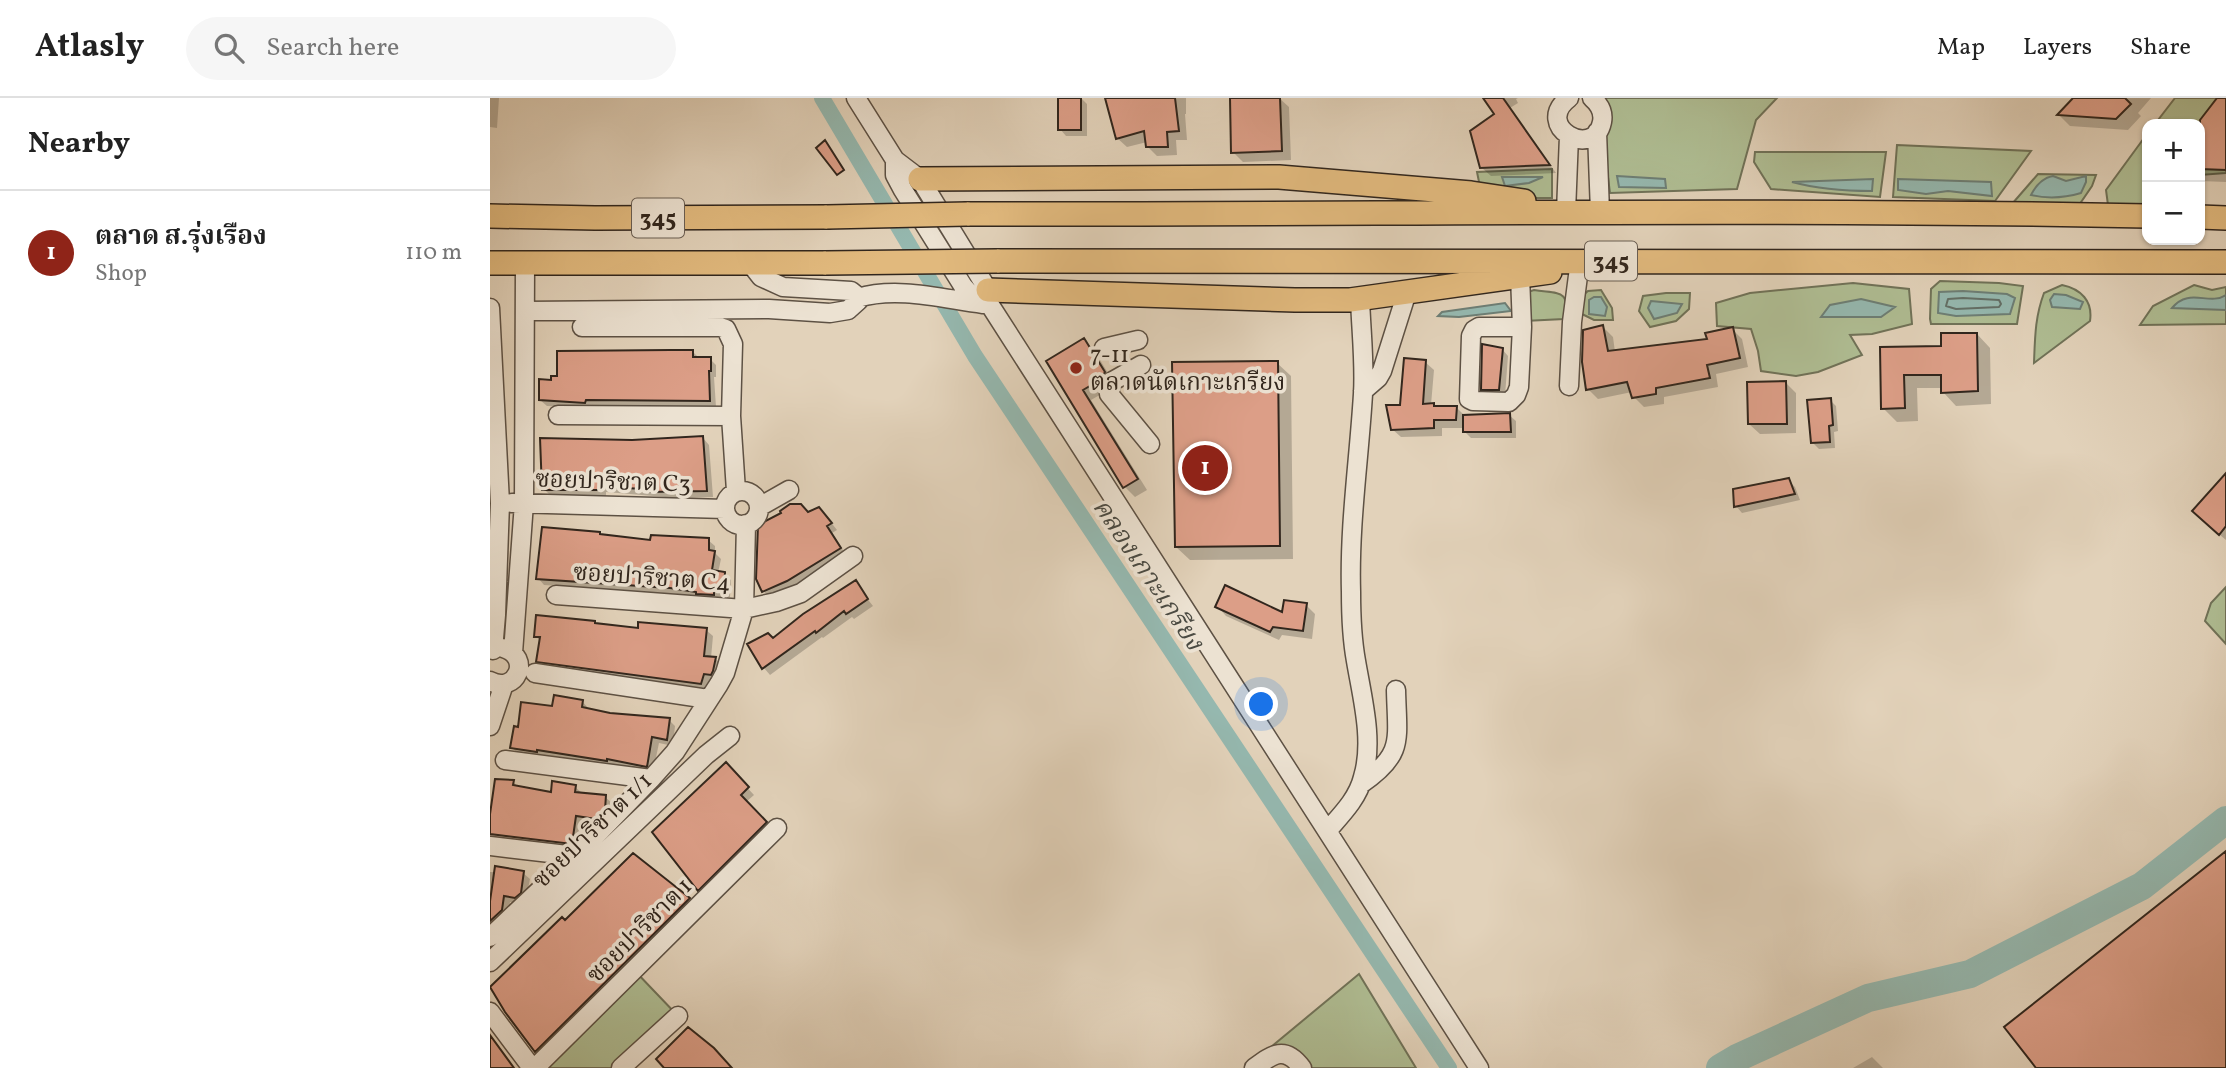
<!DOCTYPE html>
<html lang="en">
<head>
<meta charset="utf-8">
<style>
	:root { --surface:#fff; --page:#f6f6f6; --text:#222; --muted:#767676; --line:#e0e0e0; --accent:#8f2418 }
	body { margin:0; font-family:Vollkorn,"Noto Serif Thai",serif; background:var(--page); color:var(--text) }
	.controls { position:absolute; right:21px; top:21px; display:grid; overflow:hidden; border-radius:14px; box-shadow:0 2px 5px #0004 }
	.controls button { width:63px; height:63px; display:grid; place-items:center; padding:0; border:0; border-bottom:2px solid var(--line); background:var(--surface); color:var(--text); font:35px sans-serif }
	.you { position:absolute; left:772px; top:607px; width:24px; height:24px; margin:-18px; border:5px solid #fff; border-radius:50%; background:#1a73e8; box-shadow:0 0 0 10px #1a73e833 }
	.badge { display:grid; place-items:center; width:46px; height:46px; border-radius:50%; background:var(--accent); color:#fff; font-size:23px; font-weight:700 }
	.pin { position:absolute; translate:-50% -50%; border:4px solid #fff; box-shadow:0 2px 7px #0006 }
	.list { margin:0; padding:0; list-style:none }
	h2 { display:flex; justify-content:space-between; align-items:center; height:91px; margin:0; padding:0 28px; font-size:30px }
	h2 small { font-size:23px; font-weight:400; color:var(--muted) }
	.list li { display:grid; grid-template-columns:46px 1fr auto; gap:21px; align-items:center; box-sizing:border-box; height:126px; padding:0 28px; border-top:2px solid var(--line) }
	.list b { display:block; font-size:26px; white-space:nowrap }
	.list p { margin:0; font-size:23px; white-space:nowrap; color:var(--muted) }
	.list em { font-size:23px; font-style:normal; color:var(--muted) }
	.icon { flex:none; width:38px; height:38px; fill:none; stroke:currentColor; stroke-width:2; stroke-linecap:round; stroke-linejoin:round }
	.map { position:relative; flex:none; width:1736px; height:970px; overflow:hidden }
	header { display:flex; align-items:center; gap:42px; box-sizing:border-box; height:98px; padding:0 35px; background:var(--surface); border-bottom:2px solid var(--line) }
	header strong { font-size:33px }
	nav { display:flex; gap:38px; margin-inline-start:auto; font-size:24px }
	.search { width:490px; height:63px; background:var(--page); display:flex; align-items:center; gap:18px; box-sizing:border-box; padding:0 24px; border-radius:38px; color:var(--muted); font-size:26px }
	main { display:flex }
	aside { flex:1; background:var(--surface) }
	.map>svg:first-child { display:block }
</style>
</head>
<body>
<header>
<strong>Atlasly</strong>
<div class="search"><svg class="icon" aria-label="search" viewBox="0 0 24 24"><circle cx="10" cy="10" r="6"/><path d="M15 15l6 6"/></svg>Search here</div>
<nav><a>Map</a><a>Layers</a><a>Share</a></nav>
</header>
<main>
<aside>
<h2>Nearby<small></small></h2>
<ul class="list">
<li><span class="badge">1</span><div><b>ตลาด ส.รุ่งเรือง</b><p>Shop</p></div><em>110 m</em></li>
</ul>
</aside>
<div class="map">
<svg width="1736" height="970" viewBox="0 0 1736 970">
	<rect width="100%" height="100%" fill="#e2d2ba"/>
	<filter id="stains"><feTurbulence type="fractalNoise" baseFrequency=".00286" numOctaves="4"/><feColorMatrix values="0 0 0 0 .2 0 0 0 0 .09 0 0 0 0 .02 0 0 0 .5 -.17"/></filter>
	<radialGradient id="worn" r=".72"><stop offset=".6" stop-color="#630" stop-opacity="0"/><stop offset="1" stop-color="#630" stop-opacity=".3"/></radialGradient>
	<!-- green -->
	<path fill="#afbd93" stroke="#707258" stroke-width="2" d="M1112,0H1287L1266,22L1247,91L1120,95L1113,39Z
		M1685,0H1736V75L1710,77V26H1665Z
		M1657,36V105L1637,109L1618,107L1616,92Z
		M1407,47L1541,53L1505,103L1403,99Z
		M1265,54H1396L1390,99L1281,91L1264,64Z
		M1062,71V100H1033L990,89L987,74Z
		M1548,76L1606,77L1602,88L1587,110L1522,106Z
		M1450,183L1509,185L1533,188L1527,226H1441L1440,221L1441,191Z
		M1363,185L1419,191L1422,226L1382,236L1360,237L1372,257L1328,274L1306,278L1271,273L1268,253L1261,231L1227,228L1226,205L1260,195Z
		M1572,187C1591,191 1603,203 1600,223L1544,265C1545,239 1545,219 1554,195Z
		M1704,187L1722,192L1736,189V226L1650,227L1663,208Z
		M1044,192C1066,196 1082,190 1074,221L1034,223L1038,194Z
		M1111,192L1122,210L1123,222H1104L1092,216L1091,199L1098,193Z
		M1176,195H1200L1199,211L1186,223L1160,229L1149,213L1153,198Z
		M1736,489V546L1715,523L1721,505Z
		M144,872L188,918L131,970H45Z
		M869,876L926,970H812L783,956L781,949Z"/>
	<!-- water -->
	<path fill="#95b8af" stroke="#6d7e75" stroke-width="2" d="M1127,78L1175,81L1176,90L1129,89Z
		M1563,78L1576,83L1596,78V84L1591,95C1574,100 1558,101 1541,97C1546,87 1552,80 1563,78Z
		M1012,79H1053L1039,85L1015,88Z
		M1383,81L1382,93C1355,93 1328,91 1302,84Z
		M1408,81L1501,84L1502,98L1458,93L1436,96L1408,92Z
		M1473,193L1517,196L1525,200L1520,216L1466,218L1448,215L1449,194Z
		M1564,196L1576,197L1593,204L1590,211L1562,209L1560,202Z
		M1736,197V212L1682,210C1699,189 1719,208 1736,197Z
		M1104,199H1111L1117,209L1115,218L1099,216V202Z
		M1371,201L1405,209L1391,219H1331L1340,207Z
		M1161,203L1192,206L1187,215L1164,221L1158,210Z
		M1015,205L1021,213L969,219L948,218L952,214Z"/>
	<!-- shadow -->
	<path fill="#0003" d="M0,0H9L7,30L0,29Z
		M569,0H591L597,6V38H576L570,31Z
		M617,0H696V16H695L697,42H686L687,57L667,58L657,48V44L637,49L627,40Z
		M742,0H789L799,9L801,62L753,64L743,54Z
		M995,0H1028L1026,1L1028,5L1020,10L1066,75L1001,78L992,70L1006,17Z
		M1585,0H1661L1648,15L1651,18L1638,32L1580,28L1569,17Z
		M1729,0H1736V84L1710,83L1708,26Z
		M1113,229L1123,239L1125,254L1219,242L1242,231L1252,241L1258,269L1226,276L1228,289L1174,299V306L1154,309L1144,299L1142,294L1108,301L1098,291Z
		M1487,236L1500,250L1501,306L1466,308L1453,294V290H1427L1428,323L1407,324L1393,310L1392,251L1453,250Z
		M594,242L604,252L624,285L620,291L601,302L657,392L645,399L635,389L558,263Z
		M1012,251L1018,258L1015,298H999L993,291Z
		M202,253L210,261H220L226,267V279H224L226,309L102,307L101,310L57,308L50,302L63,283Z
		M935,264L944,272L941,307L946,310H967L976,319L1019,317L1026,323V340H981L975,334V330H952V338L911,339L902,331Z
		M787,265L801,278L803,461L700,462L686,449Z
		M1296,285L1306,295V335L1270,336L1259,326Z
		M1340,302L1346,308L1348,333L1344,334L1345,350L1329,351L1322,344Z
		M213,340L219,347L223,399L187,400L116,394V398H61L54,391L142,344Z
		M1736,378V442L1718,427Z
		M1298,382L1305,389L1310,402L1252,415L1246,408Z
		M319,416L336,418L347,432L342,435L356,457L304,489L280,499L273,493Z
		M109,435L112,438L162,444L218,442L225,448V455L231,461L228,475L234,476L241,482L240,499H230V503L187,496L54,487L48,480Z
		M365,485L383,508L364,521L362,519L333,540L332,539L280,577L274,570L260,547L283,542Z
		M816,507L825,516L822,541L792,537L789,542L736,518L728,509L794,516Z
		M104,524L107,527L149,532H216L223,538L221,560H225L231,567L228,583L220,582L218,592L54,570L48,563L51,543L45,538Z
		M92,603L98,610V612L179,622L185,628L183,648L169,645L163,674L123,666V669L53,658V659L29,656L22,650L64,610Z
		M236,667L264,697L256,704L282,732L215,798L209,791Z
		M23,684L30,690L62,696L85,689L92,695L115,699L122,705L121,719L113,727L92,724L88,752L0,741V715H2Z
		M143,757L205,808L52,959L1,890L75,824Z
		M0,774L33,775L40,781L36,801L32,805L20,804L18,819L0,828Z
		M1382,959L1393,970H1363Z"/>
	<g fill="none" stroke-linecap="round" stroke-linejoin="round">
		<!-- shore -->
		<path stroke="#636f66" stroke-width="2" d="M1473,200L1509,202L1511,206L1509,209L1466,211L1456,208L1458,201Z"/>
		<!-- canal -->
		<path stroke="#95b8af" stroke-width="16" d="M332,0L485,258L959,970"/>
		<!-- river -->
		<path stroke="#95b8af" stroke-width="28" d="M1230,970L1247,960L1378,900L1480,876L1652,788L1736,722"/>
	</g>
	<!-- building -->
	<path fill="#dc9e87" stroke="#31261d" stroke-width="2" d="M568,0H591V32H568Z
		M615,0H685L689,33L677,34L678,49H656L654,33L626,41Z
		M740,0H790L792,53L741,55Z
		M993,0H1013L1060,67L990,70L980,33L1004,16Z
		M1583,0H1635L1641,6L1626,21L1567,17Z
		M1727,0H1736V72L1710,71V22Z
		M335,42L354,72L347,77L326,50Z
		M1113,227L1118,253L1217,241L1215,235L1243,229L1250,260L1217,267L1220,280L1166,290V296L1142,300L1137,284L1096,292L1092,264L1093,232Z
		M1451,235H1487L1488,293L1451,295V277H1414L1415,310L1391,311L1390,249L1451,248Z
		M594,240L615,274L610,282L593,292L648,381L633,390L556,263Z
		M992,246L1013,250L1009,292H991Z
		M180,252H203V259H221V273H219L220,303L96,302L95,305L49,302V281L61,282V278H67V253Z
		M914,260L936,262L933,306L944,305V308H967L966,322H944V330L901,332L896,307H910Z
		M788,263L790,448L685,449L682,264Z
		M1296,283L1297,326H1258L1257,284Z
		M1341,300L1343,327L1339,328L1340,344L1321,345L1317,302Z
		M1020,315L1021,334H973V317Z
		M213,338L217,393L156,394V391L110,389V392H52L50,340L142,342Z
		M1736,375V428L1729,437L1702,413Z
		M1299,380L1305,396L1244,409L1243,391Z
		M300,406H311L318,414L329,409L342,425L337,428L351,450L297,483L272,494L266,481L268,427L291,415L290,413Z
		M52,429L110,434V436L160,442L161,437L219,440V452L225,453L222,472L235,474L234,494L224,493V497L206,496V494L180,490L46,481Z
		M366,482L378,501L356,516L354,513L326,535L325,533L272,571L257,546L278,535L283,540L313,516Z
		M735,487L792,514L794,502L817,505L813,533L783,529L780,534L725,509Z
		M46,517L105,523V525L148,530V524L217,530L214,558L226,559L223,573L221,577L214,576L211,586L46,564L50,539H44Z
		M64,597L93,602L92,609L120,615L180,620L177,642L162,639L157,669L117,661V663L47,652V654L20,650L24,628L28,629L31,604L62,608Z
		M236,664L259,689L251,697L277,724L208,793L162,734Z
		M5,681L24,682L23,687L61,694L62,683L86,687L85,694L116,697L115,712L106,721L86,718L82,746L0,736V716Z
		M1736,753V970H1546L1514,929Z
		M143,755L200,800L45,954L15,914L0,889L72,819L75,822Z
		M5,768L34,773L31,795L25,800L14,798L12,812L0,823V803Z
		M198,929L224,950L242,970H174L166,961Z
		M0,937L24,970H0Z"/>
	<g fill="none" stroke-linecap="round" stroke-linejoin="round">
		<!-- minor casing -->
		<g stroke="#5d5144" stroke-width="21">
			<path id="minor" d="M366,0L405,62L430,81L498,192V202
				M1079,0C1042,28 1104,63 1112,24C1114,14 1109,6 1102,0
				M1107,34L1110,114
				M405,62V77L413,92L473,188L482,198L498,204L989,970
				M1076,114L1079,38
				M1030,178L1032,229L1029,289L1026,297L1019,304L983,303L979,301L981,238L984,232L989,229H1032
				M368,200C407,188 453,201 493,206
				M0,210L10,405L6,517L3,552
				M35,213L279,211L340,215L358,212L368,203L366,197L361,193L293,189L271,179L260,165
				M92,229H230L236,231L243,246L241,318L246,393
				M614,250L648,242
				M651,267L621,284L619,296L660,346
				M1079,288L1082,224L1089,170
				M873,293L888,280L892,273L917,194
				M68,317L241,318
				M235 410a17 17 0 1 1 34 0a17 17 0 1 1-34 0Z
				M22,405L235,411
				M269,409L299,392
				M66,497L254,511L286,504L311,495L363,458
				M23,555L34,405L35,166
				M45,575L218,601
				M0,583C26,597 43,559 13,550
				M0,628L14,586
				M15,662L161,681
				M871,686C915,656 907,642 906,592
				M838,732C852,716 868,700 873,679C884,643 872,599 866,563C862,541 861,517 861,494C859,428 869,362 873,296C875,265 871,232 870,200
				M0,748L86,758
				M0,839L86,758L161,681L185,654L229,586L235,575L254,511L256,426
				M0,864L216,657L240,638
				M0,914L42,970
				M45,970L287,730
				M131,970L188,918
				M764,970C783,956 795,947 812,970"/>
		</g>
		<!-- major casing -->
		<g stroke="#31261d" stroke-width="26">
			<path id="major" d="M430,81L789,79L981,95L1034,103
				M477,116C870,117 1264,110 1657,118
				M0,118L105,120L337,119
				M1710,119L1736,120
				M507,163L1736,164
				M0,165H336
				M498,192L805,202H860L1060,174"/>
		</g>
		<!-- minor -->
		<use href="#minor" stroke="#ece2d2" stroke-width="18"/>
		<!-- major -->
		<use href="#major" stroke="#e1b97d" stroke-width="23"/>
		<!-- major-bridge casing -->
		<g stroke="#31261d" stroke-width="26" stroke-linecap="butt">
			<path id="major-bridge" d="M337,119L477,116
				M336,165L507,163"/>
		</g>
		<!-- major-bridge -->
		<use href="#major-bridge" stroke="#e1b97d" stroke-width="23"/>
	</g>
	<!-- markers -->
	<circle fill="#8f2418" stroke="#ece2d2" stroke-width="2.5" cx="586" cy="270" r="7"/>
	<g text-anchor="middle" stroke-width="7" stroke-linejoin="round" paint-order="stroke">
		<!-- shield labels -->
		<g fill="#ece2d2" stroke="#695e53" stroke-width="2">
			<rect x="142" y="100.5" width="52" height="39" rx="5"/>
			<rect x="1095" y="143.5" width="52" height="39" rx="5"/>
		</g>
		<g font-size="23" font-weight="bold" fill="#31261d">
			<text x="168" y="128">345</text>
			<text x="1121" y="171">345</text>
		</g>
		<!-- poi labels -->
		<g font-size="24" fill="#31261d" stroke="#ece2d2" text-anchor="start">
			<text x="600" y="264">7-11<tspan x="600" dy="28">ตลาดนัดเกาะเกรียง</tspan></text>
		</g>
		<!-- street labels -->
		<g font-size="24" fill="#31261d" stroke="#ece2d2">
			<text transform="translate(123 383) rotate(2)" y="8">ซอยปาริชาต C3</text>
			<text transform="translate(162 479) rotate(4)" y="8">ซอยปาริชาต C4</text>
			<text transform="translate(102 732) rotate(-44)" y="8">ซอยปาริชาต 1/1</text>
			<text transform="translate(149 832) rotate(-45)" y="8">ซอยปาริชาต 1</text>
		</g>
		<!-- water labels -->
		<g font-size="26" font-style="italic" fill="#4a4a42" stroke="#ece2d2">
			<text transform="translate(659 476) rotate(56)" y="9">คลองเกาะเกรียง</text>
		</g>
	</g>
	<rect width="100%" height="100%" filter="url(#stains)"/>
	<rect width="100%" height="100%" fill="url(#worn)"/>
</svg>
<div class="controls">
<button>+</button>
<button>−</button>
</div>
<div class="you"></div>
<div class="pin badge" style="left:715px;top:370px">1</div>
</div>
</main>
</body>
</html>
